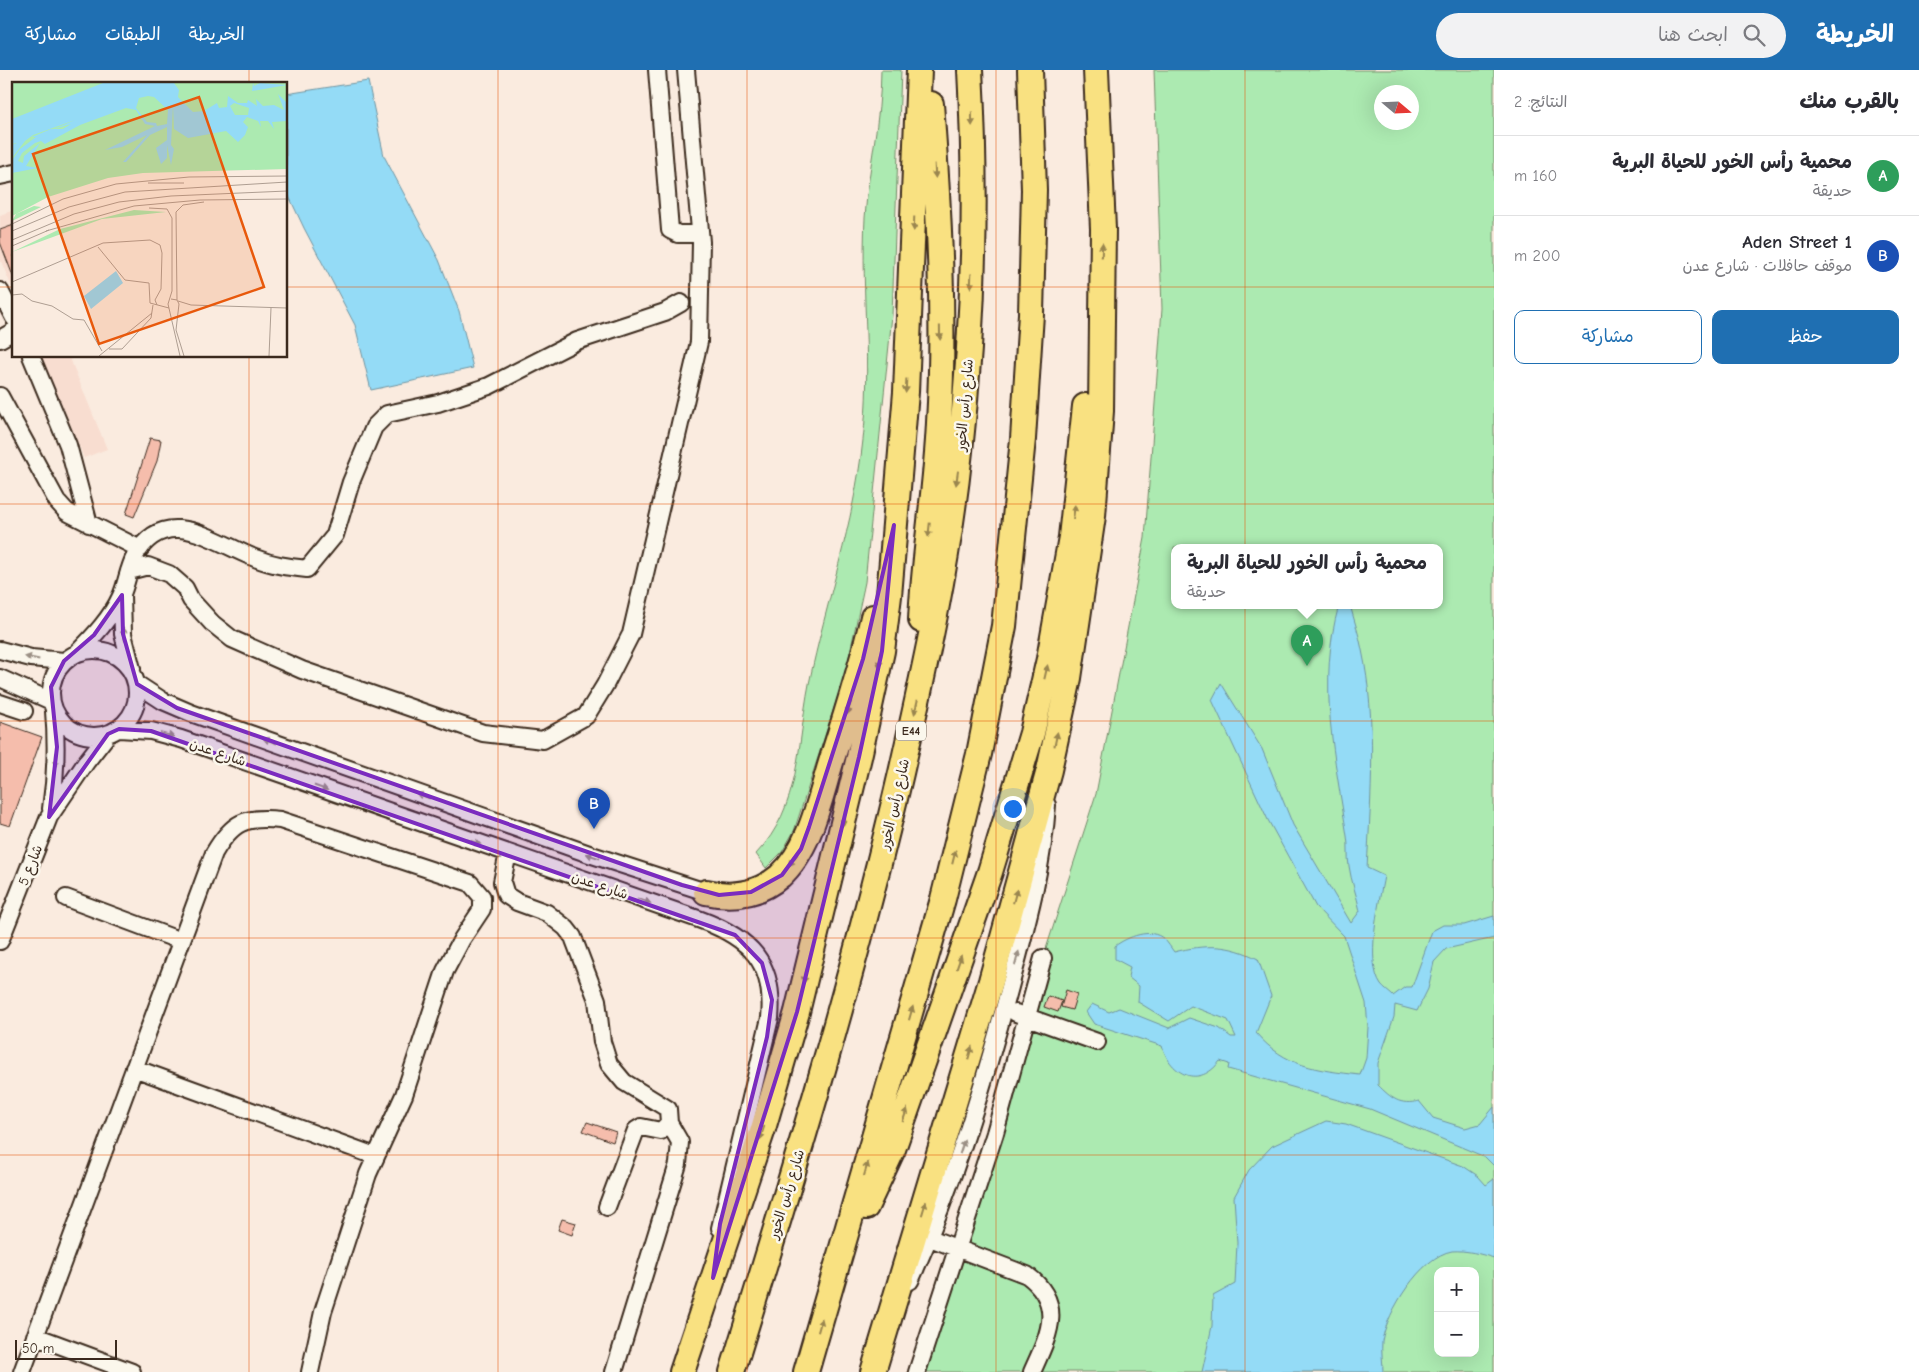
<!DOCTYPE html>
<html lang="ar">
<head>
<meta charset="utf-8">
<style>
	:root { --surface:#fff; --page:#f2f2f3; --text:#2b2b33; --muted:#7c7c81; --line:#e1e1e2; --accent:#1f6fb2 }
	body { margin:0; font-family:"Comic Neue","Playpen Sans Arabic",sans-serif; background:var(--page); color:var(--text); direction:rtl }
	.controls { position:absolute; right:15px; bottom:15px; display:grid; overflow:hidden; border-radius:10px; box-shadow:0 5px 20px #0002 }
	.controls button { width:45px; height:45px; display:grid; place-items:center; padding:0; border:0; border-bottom:1px solid var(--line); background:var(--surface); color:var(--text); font:25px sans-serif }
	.compass { position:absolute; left:1374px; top:15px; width:45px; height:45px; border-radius:50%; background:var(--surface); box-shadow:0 5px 20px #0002; rotate:109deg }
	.scale { position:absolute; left:15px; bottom:12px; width:102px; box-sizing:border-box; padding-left:5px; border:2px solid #3b2a1e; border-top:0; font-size:14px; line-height:18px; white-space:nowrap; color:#3b2a1e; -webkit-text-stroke:4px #fbf7ec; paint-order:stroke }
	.you { position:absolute; left:1012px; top:738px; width:18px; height:18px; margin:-12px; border:4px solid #fff; border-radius:50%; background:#1a73e8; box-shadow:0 0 0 8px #1a73e833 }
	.badge { display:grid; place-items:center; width:32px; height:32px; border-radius:50%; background:var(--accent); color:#fff; font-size:16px; font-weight:700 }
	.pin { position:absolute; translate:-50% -41px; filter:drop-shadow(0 1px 2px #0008) }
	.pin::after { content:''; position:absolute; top:26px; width:18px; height:15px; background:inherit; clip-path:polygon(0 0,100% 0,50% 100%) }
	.popup { position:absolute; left:1171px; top:474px; width:272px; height:65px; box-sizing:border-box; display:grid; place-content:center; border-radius:10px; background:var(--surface); filter:drop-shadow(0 1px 4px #0005); font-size:16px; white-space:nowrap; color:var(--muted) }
	.popup b { font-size:19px; color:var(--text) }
	.popup::after { content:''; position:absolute; left:50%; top:100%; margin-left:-10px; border:10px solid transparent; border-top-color:var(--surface) }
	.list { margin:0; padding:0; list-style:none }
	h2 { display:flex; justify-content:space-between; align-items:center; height:65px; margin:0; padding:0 20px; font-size:21px }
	h2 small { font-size:16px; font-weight:400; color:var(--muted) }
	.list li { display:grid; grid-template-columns:32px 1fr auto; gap:15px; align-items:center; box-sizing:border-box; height:80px; padding:0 20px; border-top:1px solid var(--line) }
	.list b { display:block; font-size:19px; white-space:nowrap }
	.list p { margin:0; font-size:16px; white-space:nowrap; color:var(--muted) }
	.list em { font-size:16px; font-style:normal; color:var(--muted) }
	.actions { display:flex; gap:10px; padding:15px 20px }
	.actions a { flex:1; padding:11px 0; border:1px solid var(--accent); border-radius:10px; text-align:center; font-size:18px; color:var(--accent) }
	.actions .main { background:var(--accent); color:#fff }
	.icon { flex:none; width:28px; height:28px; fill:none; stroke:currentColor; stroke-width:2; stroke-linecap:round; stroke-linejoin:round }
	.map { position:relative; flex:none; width:1494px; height:1302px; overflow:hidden; direction:ltr }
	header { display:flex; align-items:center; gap:30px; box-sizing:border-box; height:70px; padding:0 25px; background:var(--accent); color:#fff }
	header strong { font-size:24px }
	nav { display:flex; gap:28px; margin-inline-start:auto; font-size:18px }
	.search { width:350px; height:45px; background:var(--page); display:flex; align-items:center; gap:12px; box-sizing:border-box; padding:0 18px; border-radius:28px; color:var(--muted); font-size:19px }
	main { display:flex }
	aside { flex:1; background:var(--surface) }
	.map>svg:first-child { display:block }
</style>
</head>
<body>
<header>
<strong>الخريطة</strong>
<div class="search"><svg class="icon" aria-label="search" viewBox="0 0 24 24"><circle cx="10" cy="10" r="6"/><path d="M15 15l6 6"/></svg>ابحث هنا</div>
<nav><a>الخريطة</a><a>الطبقات</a><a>مشاركة</a></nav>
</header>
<main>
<aside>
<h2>بالقرب منك<small>النتائج: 2</small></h2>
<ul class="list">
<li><span class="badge" style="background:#2e9e5b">A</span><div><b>محمية رأس الخور للحياة البرية</b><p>حديقة</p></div><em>160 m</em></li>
<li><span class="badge" style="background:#1a4fb4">B</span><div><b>Aden Street 1</b><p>موقف حافلات · شارع عدن</p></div><em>200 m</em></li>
</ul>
<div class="actions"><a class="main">حفظ</a><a>مشاركة</a></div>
</aside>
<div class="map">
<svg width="1494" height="1302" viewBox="0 0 1494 1302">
	<rect width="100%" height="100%" fill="#faebdf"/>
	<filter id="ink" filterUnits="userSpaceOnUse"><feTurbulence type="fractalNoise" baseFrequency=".02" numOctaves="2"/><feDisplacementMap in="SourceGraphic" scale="10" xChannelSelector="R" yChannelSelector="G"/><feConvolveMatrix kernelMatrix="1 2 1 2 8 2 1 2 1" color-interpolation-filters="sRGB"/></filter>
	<g filter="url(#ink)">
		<!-- built -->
		<path fill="#f8ddd0" d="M14,140V222L0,189V145Z
			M41,286H69L107,379L84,388Z"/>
		<!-- green -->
		<path fill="#aceab1" stroke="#748a68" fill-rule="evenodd" d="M881,0H901L892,245L865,512L846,601L794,761L782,782L766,798L756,784C801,737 797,675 809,614C826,532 854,454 863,370C872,297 861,222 865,148C868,99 881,50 881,0Z
			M1154,0H1494V1302H913L1015,975L1096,724L1145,468L1162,239ZM1382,22H1412V52H1382ZM1174,477H1440V535H1174ZM1438,1201H1475V1283H1438Z"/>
		<!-- water -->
		<path fill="#94dbf6" stroke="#7094a0" d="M368,11L384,86L439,190L459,241L473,298L371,320L355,255L304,158L286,120V24Z
			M1339,535H1350C1354,550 1359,564 1362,580C1377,650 1371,727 1367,798L1384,806C1379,833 1365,892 1381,915C1384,919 1389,922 1393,926L1405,917H1412L1432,861L1443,855H1464L1494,846V868L1446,879L1434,892L1428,919L1417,941L1395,935L1394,947L1378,993V1015C1391,1028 1400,1036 1419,1031L1433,1048L1465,1058L1480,1054L1494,1037V1096L1485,1087L1370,1039L1228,999L1229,994L1220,991C1199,1019 1171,1005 1162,976L1094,954L1086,942L1092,934L1109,942L1119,938L1169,958L1189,948L1219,958L1231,967H1236L1228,950L1191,936L1169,951L1138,932L1139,916L1128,907L1130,897L1115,889V876C1127,867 1151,857 1164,869C1168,873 1171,878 1174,882C1206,874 1229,874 1258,889L1271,926L1256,963C1285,997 1317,1000 1360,1005L1366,988L1368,957L1366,933L1344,866L1316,837L1268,750L1212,630L1221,613L1262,679L1293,755L1351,853L1360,841C1357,826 1351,811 1349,796C1347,786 1349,776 1347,766C1335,689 1317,612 1339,535Z
			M1326,1051L1346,1054L1463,1096L1478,1106L1486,1115L1494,1109V1188C1481,1184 1466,1180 1452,1181C1421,1186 1387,1242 1382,1271C1381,1281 1383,1292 1383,1302H1202L1212,1256L1213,1226L1235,1214L1237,1173L1234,1127L1249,1100L1272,1076Z"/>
		<!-- building -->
		<path fill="#f5bdac" stroke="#3b2a1e" d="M14,155V206H13L0,172V160Z
			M150,368L161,370L157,391L134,447L126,444Z
			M0,652L42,667L10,756L0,753Z
			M1066,920L1077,924L1072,940L1061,937Z
			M1048,926L1062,931L1058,942L1044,937Z
			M587,1052L616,1062L613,1072L583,1061Z
			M562,1149L576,1153L572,1165L558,1160Z"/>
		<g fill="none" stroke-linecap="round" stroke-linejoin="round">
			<!-- minor casing -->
			<g stroke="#3b2a1e" stroke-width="20">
				<path id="minor" d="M657,0L670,160L678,164H700
					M0,106L14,103
					M0,221L14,248
					M0,269L14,261
					M31,286L68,375L89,454
					M0,326L57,431L67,442L140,479
					M129,501L148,496L169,504L185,518L191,530L212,553L232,569L302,600L483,663L543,670L586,646L605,615L631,564L699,272L701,172L686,0
					M122,525L123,564L132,599
					M51 623a43 43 0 1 1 86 0a43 43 0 1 1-86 0Z
					M0,580L31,588L64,591
					M77,583C94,566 111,548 121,526C127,513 128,499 135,486C166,432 215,473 255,488C272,495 289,497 307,499L335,465L351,412L374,357L387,344L438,333L489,316L577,271L665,242L681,233
					M0,608L51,631
					M137,614L163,631L191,643L592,785L706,822
					M0,633L24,641
					M119,659L151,661L181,669L701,850C750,868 775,893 770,948L720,1158
					M51,739C56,706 57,675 54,641
					M508,783L502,812L506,825L517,832L547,843L566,858L573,867L597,930L602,972L609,994L624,1012L668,1039L669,1053L661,1061L641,1057L636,1060L607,1137
					M66,828L181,871
					M0,871L49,747L87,691L108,664
					M1016,943L1097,972
					M134,998L375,1086
					M930,1168L1027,1205C1066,1234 1048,1266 1032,1302
					M910,1211C953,1117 983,1017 1010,917C1026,856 1043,797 1047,735
					M35,1266L132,1302
					M22,1302L214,783C232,752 245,746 280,750L470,813L482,827V839L462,869L445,901L404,1025L368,1104L323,1242L310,1302
					M614,1302L678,1094L680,1072L669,1053
					M917,1302L995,1063L1043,888"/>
			</g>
			<!-- highway casing -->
			<g stroke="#3b2a1e" stroke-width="28">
				<path id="highway" d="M921,550C924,484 936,419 939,353C945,249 939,138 931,34
					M706,822C733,828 759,824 780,806C811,778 820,727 832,689C847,642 862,595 873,547
					M866,1137L893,1079L990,802L1032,663L1049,589L1071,467L1085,336
					M682,1302L763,1059L797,942L859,687L882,581L889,526L906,322L919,0
					M732,1302C793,1104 854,905 901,703C925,597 949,490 960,381C974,255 977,126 970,0
					M806,1302L943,829L979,684L1004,556L1023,369L1031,244L1034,120L1030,0
					M873,1302L991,911L1049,700L1069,608L1093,446L1101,341L1103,159L1096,0"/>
			</g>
			<!-- minor -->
			<use href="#minor" stroke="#fbf7ec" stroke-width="16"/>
			<!-- highway -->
			<use href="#highway" stroke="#f9e181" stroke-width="24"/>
		</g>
		<!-- one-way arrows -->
		<defs><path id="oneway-solid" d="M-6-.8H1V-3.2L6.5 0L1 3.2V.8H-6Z" transform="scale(1.25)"/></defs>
		<g fill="#9a8650">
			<use href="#oneway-solid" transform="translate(972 49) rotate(89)"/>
			<use href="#oneway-solid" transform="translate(935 101) rotate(87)"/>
			<use href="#oneway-solid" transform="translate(914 154) rotate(92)"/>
			<use href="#oneway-solid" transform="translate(1102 180) rotate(-88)"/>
			<use href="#oneway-solid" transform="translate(971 211) rotate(92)"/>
			<use href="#oneway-solid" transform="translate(940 263) rotate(89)"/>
			<use href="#oneway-solid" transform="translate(906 316) rotate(93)"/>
			<use href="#oneway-solid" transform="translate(957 408) rotate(98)"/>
			<use href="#oneway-solid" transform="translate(1074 442) rotate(-83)"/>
			<use href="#oneway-solid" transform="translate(929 460) rotate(96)"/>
			<use href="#oneway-solid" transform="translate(880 590) rotate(102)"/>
			<use href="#oneway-solid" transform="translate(1046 602) rotate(-77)"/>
			<use href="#oneway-solid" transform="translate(916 637) rotate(103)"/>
			<use href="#oneway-solid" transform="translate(849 638) rotate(108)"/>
			<use href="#oneway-solid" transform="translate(1056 669) rotate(-78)"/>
			<use href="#oneway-solid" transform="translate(844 749) rotate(104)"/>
			<use href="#oneway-solid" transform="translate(954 787) rotate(-76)"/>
			<use href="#oneway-solid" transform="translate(793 790) rotate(126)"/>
			<use href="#oneway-solid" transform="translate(1015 826) rotate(-75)"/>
			<use href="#oneway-solid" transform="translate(959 892) rotate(-71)"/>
			<use href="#oneway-solid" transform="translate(805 906) rotate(104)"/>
			<use href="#oneway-solid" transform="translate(911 943) rotate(-74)"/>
			<use href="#oneway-solid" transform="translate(970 983) rotate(-74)"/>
			<use href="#oneway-solid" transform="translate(905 1045) rotate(-71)"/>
			<use href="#oneway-solid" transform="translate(762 1063) rotate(108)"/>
			<use href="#oneway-solid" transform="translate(866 1099) rotate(-74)"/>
			<use href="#oneway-solid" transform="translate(924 1138) rotate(-73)"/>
			<use href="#oneway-solid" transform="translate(820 1255) rotate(-74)"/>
		</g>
		<g fill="#9b9085">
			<use href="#oneway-solid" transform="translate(124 564) rotate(-98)"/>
			<use href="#oneway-solid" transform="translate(32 588) rotate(-169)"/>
			<use href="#oneway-solid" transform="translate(167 665) rotate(15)"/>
			<use href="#oneway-solid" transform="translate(270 671) rotate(-160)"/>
			<use href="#oneway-solid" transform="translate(56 690) rotate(93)"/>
			<use href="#oneway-solid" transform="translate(321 718) rotate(19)"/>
			<use href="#oneway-solid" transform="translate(423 726) rotate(-160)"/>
			<use href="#oneway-solid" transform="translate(474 772) rotate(19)"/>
			<use href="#oneway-solid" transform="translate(593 786) rotate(-161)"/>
			<use href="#oneway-solid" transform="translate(644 831) rotate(19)"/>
			<use href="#oneway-solid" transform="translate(1017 888) rotate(-75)"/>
			<use href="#oneway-solid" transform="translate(962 1077) rotate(-72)"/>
		</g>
	</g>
	<!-- marked area -->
	<path fill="#7b2cbf" fill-opacity="0.2" stroke="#7b2cbf" stroke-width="4" stroke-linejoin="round" d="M894,455L882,581L859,687L797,942L713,1208L720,1154L767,967L772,930L762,893L735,865L151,661L119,659L108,664L49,747L57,677L51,617L64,591L94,565L122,525L123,564L137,614L177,638L682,815L719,825L751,822L782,805L801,779L809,757L863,589Z"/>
	<!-- grid -->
	<path fill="none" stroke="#e8590c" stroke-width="1" stroke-opacity="0.55" d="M249,0V14M498,0V1302M747,0V1302M996,0V1302M1245,0V1302M0,217H14M286,217H1494M249,286V1302M0,434H1494M0,651H1494M0,868H1494M0,1085H1494"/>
	<g text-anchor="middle" stroke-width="5" stroke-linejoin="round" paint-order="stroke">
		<!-- shield labels -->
		<rect fill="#fbf7ec" stroke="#75685c" stroke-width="1" x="896" y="651.5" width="30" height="19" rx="4"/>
		<g font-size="12" font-weight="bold" fill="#3b2a1e">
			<text x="911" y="665">E44</text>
		</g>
		<!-- street labels -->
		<g font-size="14" fill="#3b2a1e" stroke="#fbf7ec">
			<text transform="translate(964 335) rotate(-85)" y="5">شارع رأس الخور</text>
			<text transform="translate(218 682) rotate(19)" y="5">شارع عدن</text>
			<text transform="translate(894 734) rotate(-77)" y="5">شارع رأس الخور</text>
			<text transform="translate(30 795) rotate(-68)" y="5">شارع 5</text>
			<text transform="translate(600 815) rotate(19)" y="5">شارع عدن</text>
			<text transform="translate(786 1124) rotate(-73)" y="5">شارع رأس الخور</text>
		</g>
	</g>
	<!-- overview -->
	<g transform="translate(12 12)">
		<rect width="275" height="275" fill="#faebdf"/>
		<path d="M0,1H275V87L131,91L96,96L36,115L4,132L22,124L29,125L0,139L4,132L0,134ZM122,128L154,130L90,137L0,170L48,147Z" fill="#aceab1"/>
		<path d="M91,1H162L167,8L166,15L181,30L192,29L205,21L207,26L215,25L216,14L226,21H235L236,18L245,24L244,17L251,24L262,23L272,28L266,12L275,21V39L260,40L262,47L256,39H248L249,45L246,39L235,35L231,40L236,45L233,53L226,60L214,49L176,56L162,47L161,23L159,63L162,67L159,83L155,63V76L149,82L144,66L155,58V45L138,53L114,80H111L135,53L110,65L93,68L143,44L133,42L124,28L114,26L68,43L33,62L29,59L23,61L10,71L6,79L11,81L12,74L28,61L14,84L26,86L0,91V78L8,67L24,55H20L39,47H51L59,42L42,47L63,38L21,53L13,59L0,76V63L5,61L0,62V37ZM136,14L142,15L156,28L155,42L145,44L144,41L135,40L124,26L127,16ZM222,21L237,26L236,33H223L218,24ZM241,1L242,4L248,1L275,3L240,9ZM104,189L111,201L79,227L72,214Z" fill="#94dbf6" fill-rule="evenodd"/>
		<path fill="none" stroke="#ae9e92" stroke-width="1" d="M136,101H172M137,126L155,127L160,136M160,136V209L156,222L168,274M0,142L51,117L104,102L177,95L275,94M0,149L57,125L113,110L275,100M34,149L122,124L188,118L275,117M0,158L62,132L107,120L159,114L275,109M0,164L37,148M86,165L113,198L137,201L138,221L157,226M0,200L91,161L138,158L148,163L150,171L149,207L143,218L145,223M0,213L10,212L20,219L40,224L61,237L72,238L90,269M159,217L165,218L167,222L164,248L172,274M165,218L164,130L171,123L192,120M166,219L179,223L275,226M97,267H110L139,236L141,223M87,274L140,231M257,274L259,226"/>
		<path fill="#e8590c" fill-opacity="0.15" stroke="#e8590c" stroke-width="2.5" d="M187,15L252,205L87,262L21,72Z"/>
		<rect width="275" height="275" fill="none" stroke="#3b2a1e" stroke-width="2.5"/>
	</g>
</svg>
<div class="controls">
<button>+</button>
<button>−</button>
</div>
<svg class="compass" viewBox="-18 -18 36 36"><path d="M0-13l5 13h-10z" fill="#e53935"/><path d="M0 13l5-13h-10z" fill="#7c7c81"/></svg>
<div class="scale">50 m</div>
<div class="you"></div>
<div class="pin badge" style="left:1307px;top:596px;background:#2e9e5b">A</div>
<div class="popup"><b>محمية رأس الخور للحياة البرية</b>حديقة</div>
<div class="pin badge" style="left:594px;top:759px;background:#1a4fb4">B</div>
</div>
</main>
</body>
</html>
